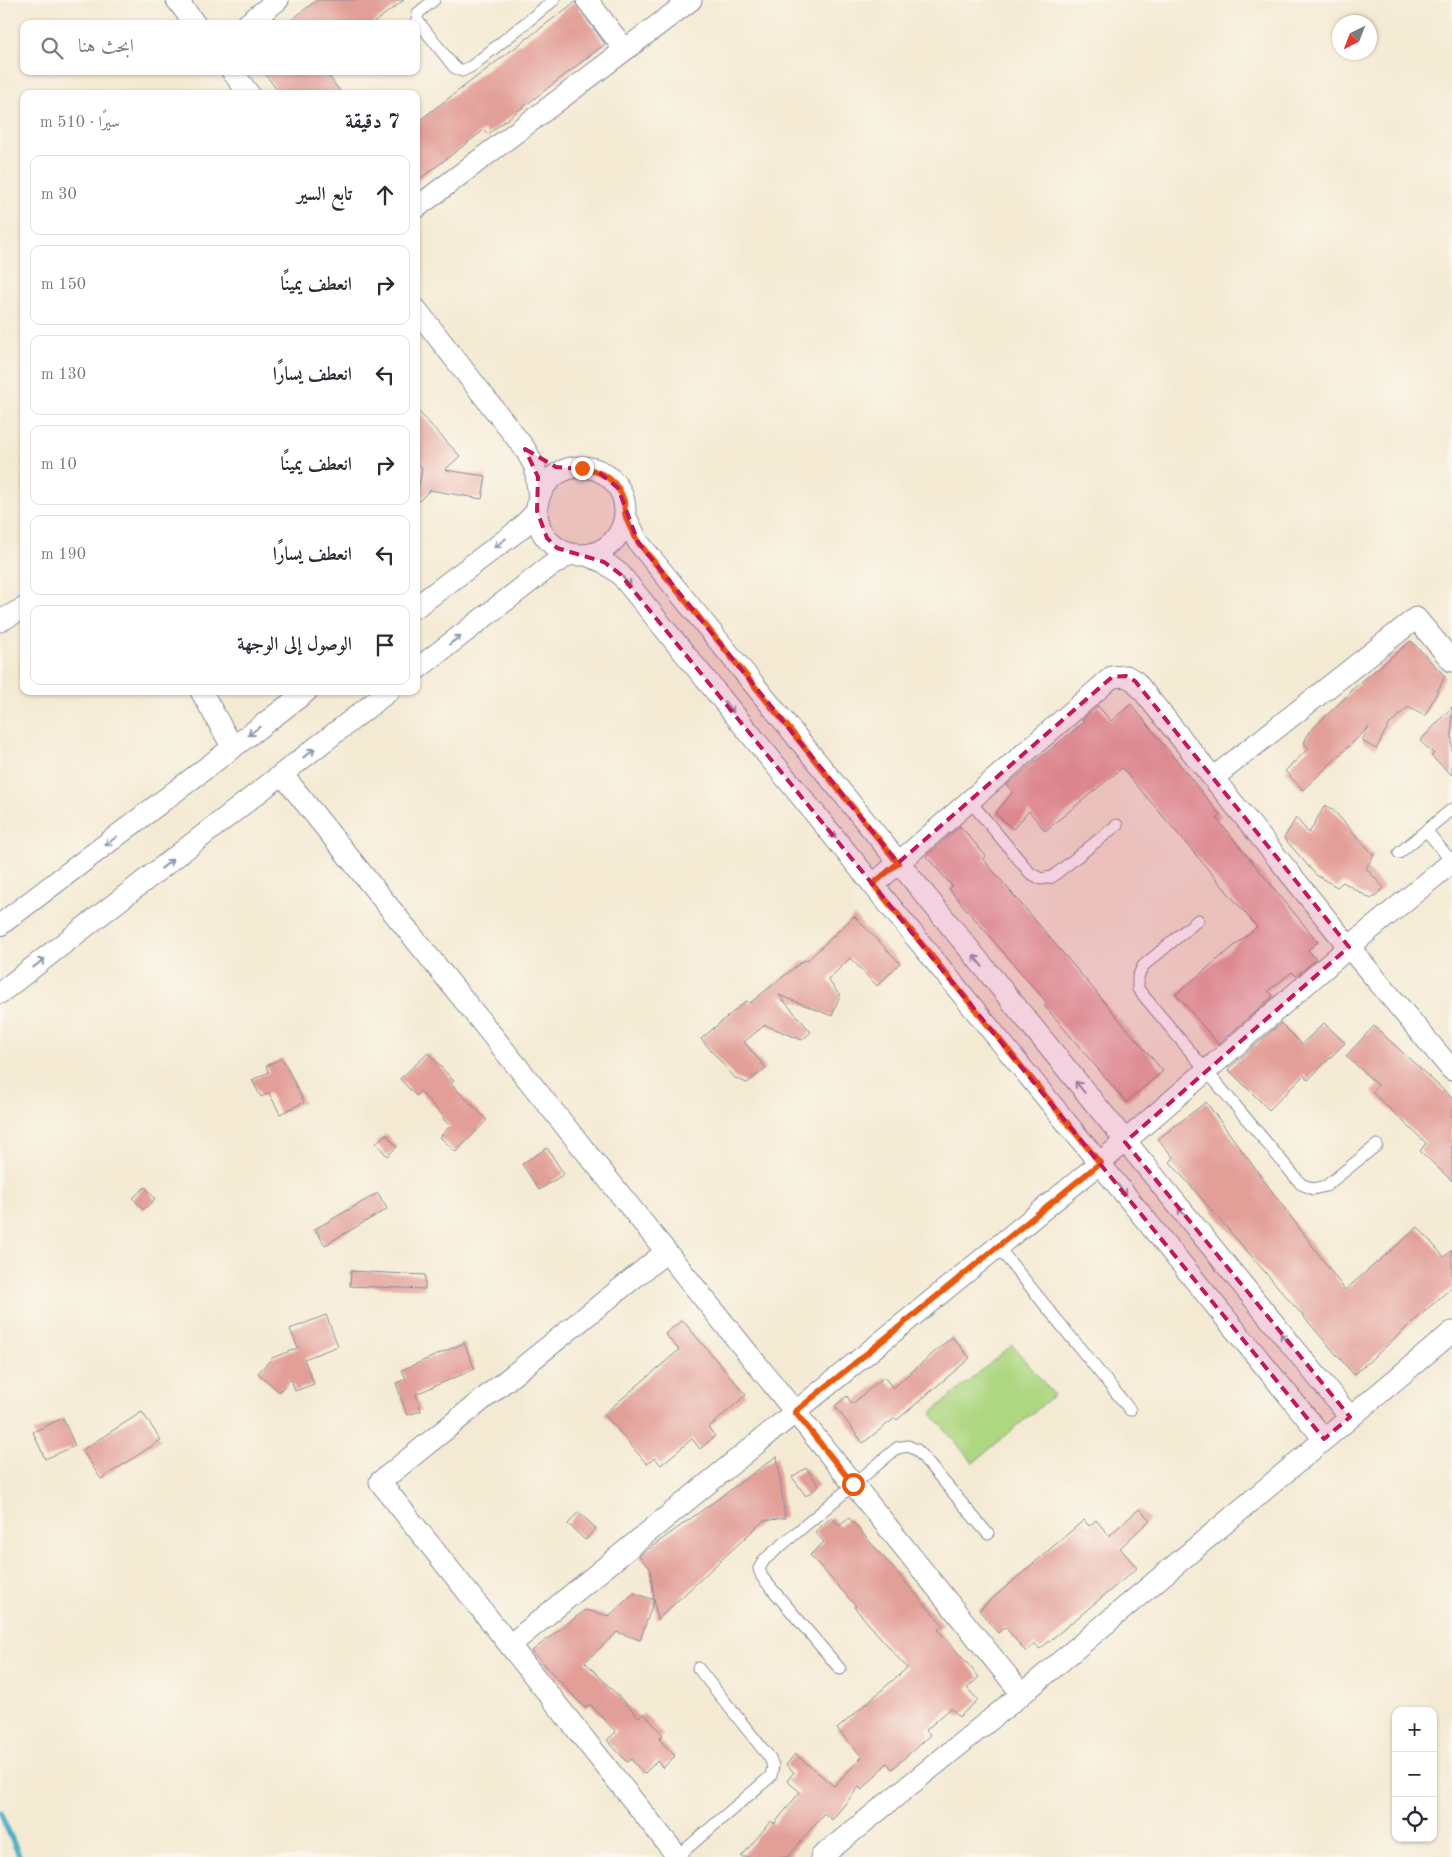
<!DOCTYPE html>
<html lang="ar">
<head>
<meta charset="utf-8">
<style>
	:root { --surface:#fff; --page:#f7f7f7; --text:#2b2b33; --muted:#7c7c81; --line:#e1e1e2 }
	body { margin:0; font-family:"Old Standard TT",Amiri,serif; background:var(--page); color:var(--text); direction:rtl }
	.controls { position:absolute; right:15px; bottom:15px; display:grid; overflow:hidden; border-radius:10px; box-shadow:0 1px 4px #0004 }
	.controls button { width:45px; height:45px; display:grid; place-items:center; padding:0; border:0; border-bottom:1px solid var(--line); background:var(--surface); color:var(--text); font:25px sans-serif }
	.compass { position:absolute; left:1332px; top:15px; width:45px; height:45px; border-radius:50%; background:var(--surface); box-shadow:0 1px 4px #0004; rotate:222deg }
	.stop { position:absolute; width:15px; height:15px; margin:-11px; border:4px solid #ea580c; border-radius:50%; background:#fff }
	.stop.end { background:#ea580c; border-color:#fff; box-shadow:0 1px 5px #0008 }
	.list { margin:0; padding:0; list-style:none }
	h2 { display:flex; justify-content:space-between; align-items:center; height:65px; margin:0; padding:0 20px; font-size:21px }
	h2 small { font-size:16px; font-weight:400; color:var(--muted) }
	.list li { display:grid; grid-template-columns:32px 1fr auto; gap:15px; align-items:center; box-sizing:border-box; height:80px; margin:0 10px 10px; padding:0 10px; border:1px solid var(--line); border-radius:10px }
	.list b { display:block; font-size:19px; white-space:nowrap }
	.list em { font-size:16px; font-style:normal; color:var(--muted) }
	.icon { flex:none; width:28px; height:28px; fill:none; stroke:currentColor; stroke-width:2; stroke-linecap:round; stroke-linejoin:round }
	.map { position:relative; flex:none; width:1452px; height:1857px; overflow:hidden; direction:ltr }
	.search { position:absolute; background:var(--surface); box-shadow:0 1px 4px #0004; left:20px; top:20px; width:400px; height:55px; display:flex; align-items:center; gap:12px; box-sizing:border-box; padding:0 18px; border-radius:10px; color:var(--muted); font-size:19px }
	.panel { position:absolute; background:var(--surface); box-shadow:0 1px 4px #0004; left:20px; top:90px; width:400px; height:605px; border-radius:10px; direction:rtl }
	.map>svg:first-child { display:block }
</style>
</head>
<body>
<div class="map">
<svg width="1452" height="1857" viewBox="0 0 1452 1857">
	<rect width="100%" height="100%" fill="#fbf7ec"/>
	<filter id="ink" filterUnits="userSpaceOnUse"><feTurbulence type="fractalNoise" baseFrequency=".02" numOctaves="2"/><feDisplacementMap in="SourceGraphic" scale="10" xChannelSelector="R" yChannelSelector="G"/><feConvolveMatrix kernelMatrix="1 2 1 2 8 2 1 2 1" color-interpolation-filters="sRGB"/></filter>
	<filter id="wash" filterUnits="userSpaceOnUse"><feTurbulence type="fractalNoise" baseFrequency=".0096" numOctaves="4" result="noise"/><feDisplacementMap in="SourceGraphic" scale="20" xChannelSelector="R" yChannelSelector="G"/><feGaussianBlur stdDeviation="1.12" result="paint"/><feColorMatrix in="noise" values="0 0 0 0 0 0 0 0 0 0 0 0 0 0 0 0 0 1.4 0 .05"/><feComposite in="paint" operator="in"/></filter>
	<g filter="url(#wash)">
		<rect width="100%" height="100%" fill="#f4ead3"/>
		<!-- green -->
		<path fill="#aed782" stroke="#648370" d="M1012,1345L1054,1395L973,1463L931,1413Z"/>
		<g fill="none" stroke-linecap="round" stroke-linejoin="round">
			<!-- stream -->
			<path stroke="#45acc4" stroke-width="5.5" d="M0,1813L20,1857"/>
		</g>
		<g id="blocks">
			<!-- building -->
			<path fill="#e29f98" d="M317,0H404L372,24H286Z
				M575,2L605,44L488,134L484,130L416,182V123Z
				M263,71H325L342,94H280Z
				M416,409L460,456L445,470L486,476L482,499L430,490L416,504L422,468L416,462Z
				M1411,641L1445,676L1425,716L1408,707L1388,726L1376,749L1362,741L1369,727L1303,790L1285,771L1309,748L1304,743L1309,732L1351,692L1350,691Z
				M1131,704L1221,816L1217,819L1318,942L1308,950L1316,959L1296,976L1292,972L1268,991L1273,996L1218,1044L1176,994L1257,927L1122,768L1045,831L1029,811L1013,829L995,813L1013,792L1007,785L1084,722L1082,720L1098,706L1111,721Z
				M1452,707V775L1431,756L1434,754L1420,741Z
				M1325,805L1333,810L1374,855L1366,868L1384,888L1371,899L1343,882L1337,887L1316,875L1284,838L1296,818L1309,833Z
				M960,826L986,856L983,859L1163,1071L1126,1102L1044,1005L1047,1003L949,889L952,886L926,856Z
				M854,916L900,963L877,986L850,958L828,980L840,995L832,1016L779,995L811,1032L802,1040L765,1025L744,1042L766,1068L747,1083L735,1078L701,1039L746,1001L750,1003L804,960L807,961Z
				M1281,1023L1302,1044L1324,1023L1345,1043L1308,1080L1304,1075L1269,1110L1228,1069Z
				M1374,1026L1452,1098V1181L1420,1151L1426,1143L1372,1092L1378,1085L1346,1056Z
				M428,1053L454,1081L451,1084L487,1120L456,1152L440,1137L450,1126L443,1119L444,1117L420,1091L416,1096L400,1079Z
				M282,1058L304,1102L280,1114L269,1093L261,1097L252,1080L269,1072L266,1066Z
				M1206,1102L1345,1290L1418,1227L1444,1257L1452,1250V1287L1354,1375L1170,1162L1174,1158L1158,1139Z
				M386,1134L397,1147L387,1156L376,1143Z
				M547,1148L564,1174L539,1190L522,1164Z
				M145,1187L155,1199L143,1210L133,1198Z
				M378,1193L387,1209L325,1245L315,1229Z
				M351,1271L425,1275V1289L350,1286Z
				M326,1315L338,1346L304,1359L314,1384L295,1391L291,1379L279,1392L258,1373L272,1358L298,1348L290,1329Z
				M682,1320L746,1395L708,1428L715,1436L700,1449L692,1439L661,1465L655,1458L647,1464L604,1414L679,1350L665,1334Z
				M952,1337L970,1358L897,1420L895,1418L863,1443L835,1406L847,1396L852,1404L884,1377L893,1388Z
				M464,1343L475,1369L416,1394L421,1411L407,1415L396,1383L406,1379L402,1370Z
				M142,1412L161,1440L101,1479L82,1450Z
				M63,1418L75,1446L45,1459L33,1432Z
				M777,1456L785,1518L763,1521L657,1620L650,1568L639,1556Z
				M806,1468L819,1486L806,1496L792,1477Z
				M1139,1509L1150,1520L1120,1548L1137,1568L1040,1649L1035,1644L1026,1652L1005,1627L998,1633L979,1610L1084,1520L1089,1526L1096,1520L1109,1536Z
				M578,1512L596,1528L585,1540L568,1524Z
				M832,1517L839,1526L849,1518L943,1625L938,1630L979,1677L967,1688L978,1700L959,1717L951,1708L926,1730L930,1735L892,1769L887,1763L862,1790L859,1787L832,1820L824,1813L788,1857H741L771,1821L774,1824L800,1792L787,1781L794,1772L786,1765L795,1754L834,1786L862,1757L837,1729L907,1668L854,1607L856,1606L810,1555L824,1542L815,1532Z
				M634,1593L654,1600L640,1640L617,1632L585,1662L639,1717L644,1713L663,1735L659,1739L675,1756L663,1768L657,1761L644,1774L631,1759L627,1762L607,1740L616,1732L590,1704L585,1708L532,1651L585,1610L609,1616Z"/>
		</g>
	</g>
	<g filter="url(#ink)">
		<use href="#blocks" fill-opacity="0" stroke="#888c98" stroke-width="1"/>
		<g fill="none" stroke-linecap="round" stroke-linejoin="round">
			<!-- service casing -->
			<g stroke="#888c98" stroke-width="13">
				<path id="service" d="M434,0L418,13L417,20L454,67L462,71L472,66L554,0
					M970,801L1030,873L1041,879L1052,877L1117,825
					M1426,830L1452,862
					M1399,853L1452,809
					M1198,920L1143,966L1138,977V989L1301,1184L1313,1189L1326,1186L1377,1145
					M998,1247L1130,1410
					M840,1669L762,1577L759,1569L764,1560L897,1448L908,1446L917,1450L988,1534
					M678,1856L771,1776L773,1766L770,1758L698,1668"/>
			</g>
			<!-- minor casing -->
			<g stroke="#888c98" stroke-width="23">
				<path id="minor" d="M177,0L195,24
					M587,0L625,50
					M247,24L278,0
					M232,71L249,94
					M416,208L691,0
					M416,309L525,449L535,467L539,498
					M537 511a44 44 0 1 1 88 0a44 44 0 1 1-88 0Z
					M625,515L638,542L1350,1417
					M586,555L604,562L620,574L1324,1439
					M416,607L520,529L537,511
					M0,621L24,608
					M416,670L549,567L570,554
					M201,691L233,748
					M282,774L1022,1694
					M1213,778L1416,618L1452,661
					M873,885L1112,677L1126,676L1135,681L1349,947L1452,1070
					M0,925L307,691
					M0,993L389,691
					M666,1252L380,1482L678,1857
					M510,1645L1100,1163L1349,947L1452,862
					M821,1857L1022,1694L1452,1332"/>
			</g>
			<!-- service -->
			<use href="#service" stroke="#fff" stroke-width="11"/>
			<!-- minor -->
			<use href="#minor" stroke="#fff" stroke-width="21"/>
		</g>
		<!-- one-way arrows -->
		<defs><path id="oneway-shaft" d="M-6 0H5M1.5-3L5.5 0L1.5 3" fill="none" stroke-width="1.6" stroke-linecap="round" stroke-linejoin="round" transform="scale(1.25)"/></defs>
		<g stroke="#8d97ae">
			<use href="#oneway-shaft" transform="translate(500 543) rotate(143)"/>
			<use href="#oneway-shaft" transform="translate(626 581) rotate(51)"/>
			<use href="#oneway-shaft" transform="translate(455 640) rotate(-38)"/>
			<use href="#oneway-shaft" transform="translate(729 707) rotate(51)"/>
			<use href="#oneway-shaft" transform="translate(254 731) rotate(143)"/>
			<use href="#oneway-shaft" transform="translate(309 753) rotate(-38)"/>
			<use href="#oneway-shaft" transform="translate(831 833) rotate(51)"/>
			<use href="#oneway-shaft" transform="translate(111 841) rotate(143)"/>
			<use href="#oneway-shaft" transform="translate(167 864) rotate(-38)"/>
			<use href="#oneway-shaft" transform="translate(978 961) rotate(-129)"/>
			<use href="#oneway-shaft" transform="translate(39 963) rotate(-38)"/>
			<use href="#oneway-shaft" transform="translate(1080 1087) rotate(-129)"/>
			<use href="#oneway-shaft" transform="translate(1122 1190) rotate(51)"/>
			<use href="#oneway-shaft" transform="translate(1183 1213) rotate(-129)"/>
			<use href="#oneway-shaft" transform="translate(1285 1339) rotate(-129)"/>
		</g>
	</g>
	<g fill="none" stroke-linecap="round" stroke-linejoin="round" filter="url(#ink)">
		<!-- route -->
		<path stroke="#ea580c" stroke-width="6" d="M582,468C601,471 618,480 624,501C625,506 624,511 626,517C628,525 634,534 638,542L898,863L873,884L1100,1163L795,1412L853,1484"/>
	</g>
	<!-- marked area -->
	<path fill="#c2185b" fill-opacity="0.2" stroke="#c2185b" stroke-width="4" stroke-dasharray="10 6" stroke-linejoin="round" d="M525,449L556,467L596,470L618,488L638,542L898,863L1112,677L1126,676L1135,681L1349,947L1125,1142L1350,1417L1324,1439L620,574L604,562L557,548L547,538L537,511L538,477Z"/>
</svg>
<div class="controls">
<button>+</button>
<button>−</button>
<button><svg class="icon" aria-label="locate" viewBox="0 0 24 24"><circle cx="12" cy="12" r="6"/><path d="M12 2v4M12 18v4M2 12h4M18 12h4"/></svg></button>
</div>
<svg class="compass" viewBox="-18 -18 36 36"><path d="M0-13l5 13h-10z" fill="#e53935"/><path d="M0 13l5-13h-10z" fill="#7c7c81"/></svg>
<div class="stop" style="left:853px;top:1484px"></div>
<div class="stop end" style="left:582px;top:468px"></div>
<div class="search"><svg class="icon" aria-label="search" viewBox="0 0 24 24"><circle cx="10" cy="10" r="6"/><path d="M15 15l6 6"/></svg>ابحث هنا</div>
<section class="panel">
<h2>7 دقيقة<small>سيرًا · 510 m</small></h2>
<ul class="list">
<li><svg class="icon" aria-label="ahead" viewBox="0 0 24 24"><path d="M12 20V5M6 11l6-6 6 6"/></svg><div><b>تابع السير</b></div><em>30 m</em></li>
<li><svg class="icon" aria-label="right" viewBox="0 0 24 24"><path d="M7 20v-9h11M14 6l5 5-5 5"/></svg><div><b>انعطف يمينًا</b></div><em>150 m</em></li>
<li><svg class="icon" aria-label="left" viewBox="0 0 24 24"><path d="M17 20v-9H6M10 6l-5 5 5 5"/></svg><div><b>انعطف يسارًا</b></div><em>130 m</em></li>
<li><svg class="icon" aria-label="right" viewBox="0 0 24 24"><path d="M7 20v-9h11M14 6l5 5-5 5"/></svg><div><b>انعطف يمينًا</b></div><em>10 m</em></li>
<li><svg class="icon" aria-label="left" viewBox="0 0 24 24"><path d="M17 20v-9H6M10 6l-5 5 5 5"/></svg><div><b>انعطف يسارًا</b></div><em>190 m</em></li>
<li><svg class="icon" aria-label="arrive" viewBox="0 0 24 24"><path d="M6 21V4h12l-3 4 3 4H6"/></svg><div><b>الوصول إلى الوجهة</b></div></li>
</ul>
</section>
</div>
</body>
</html>
